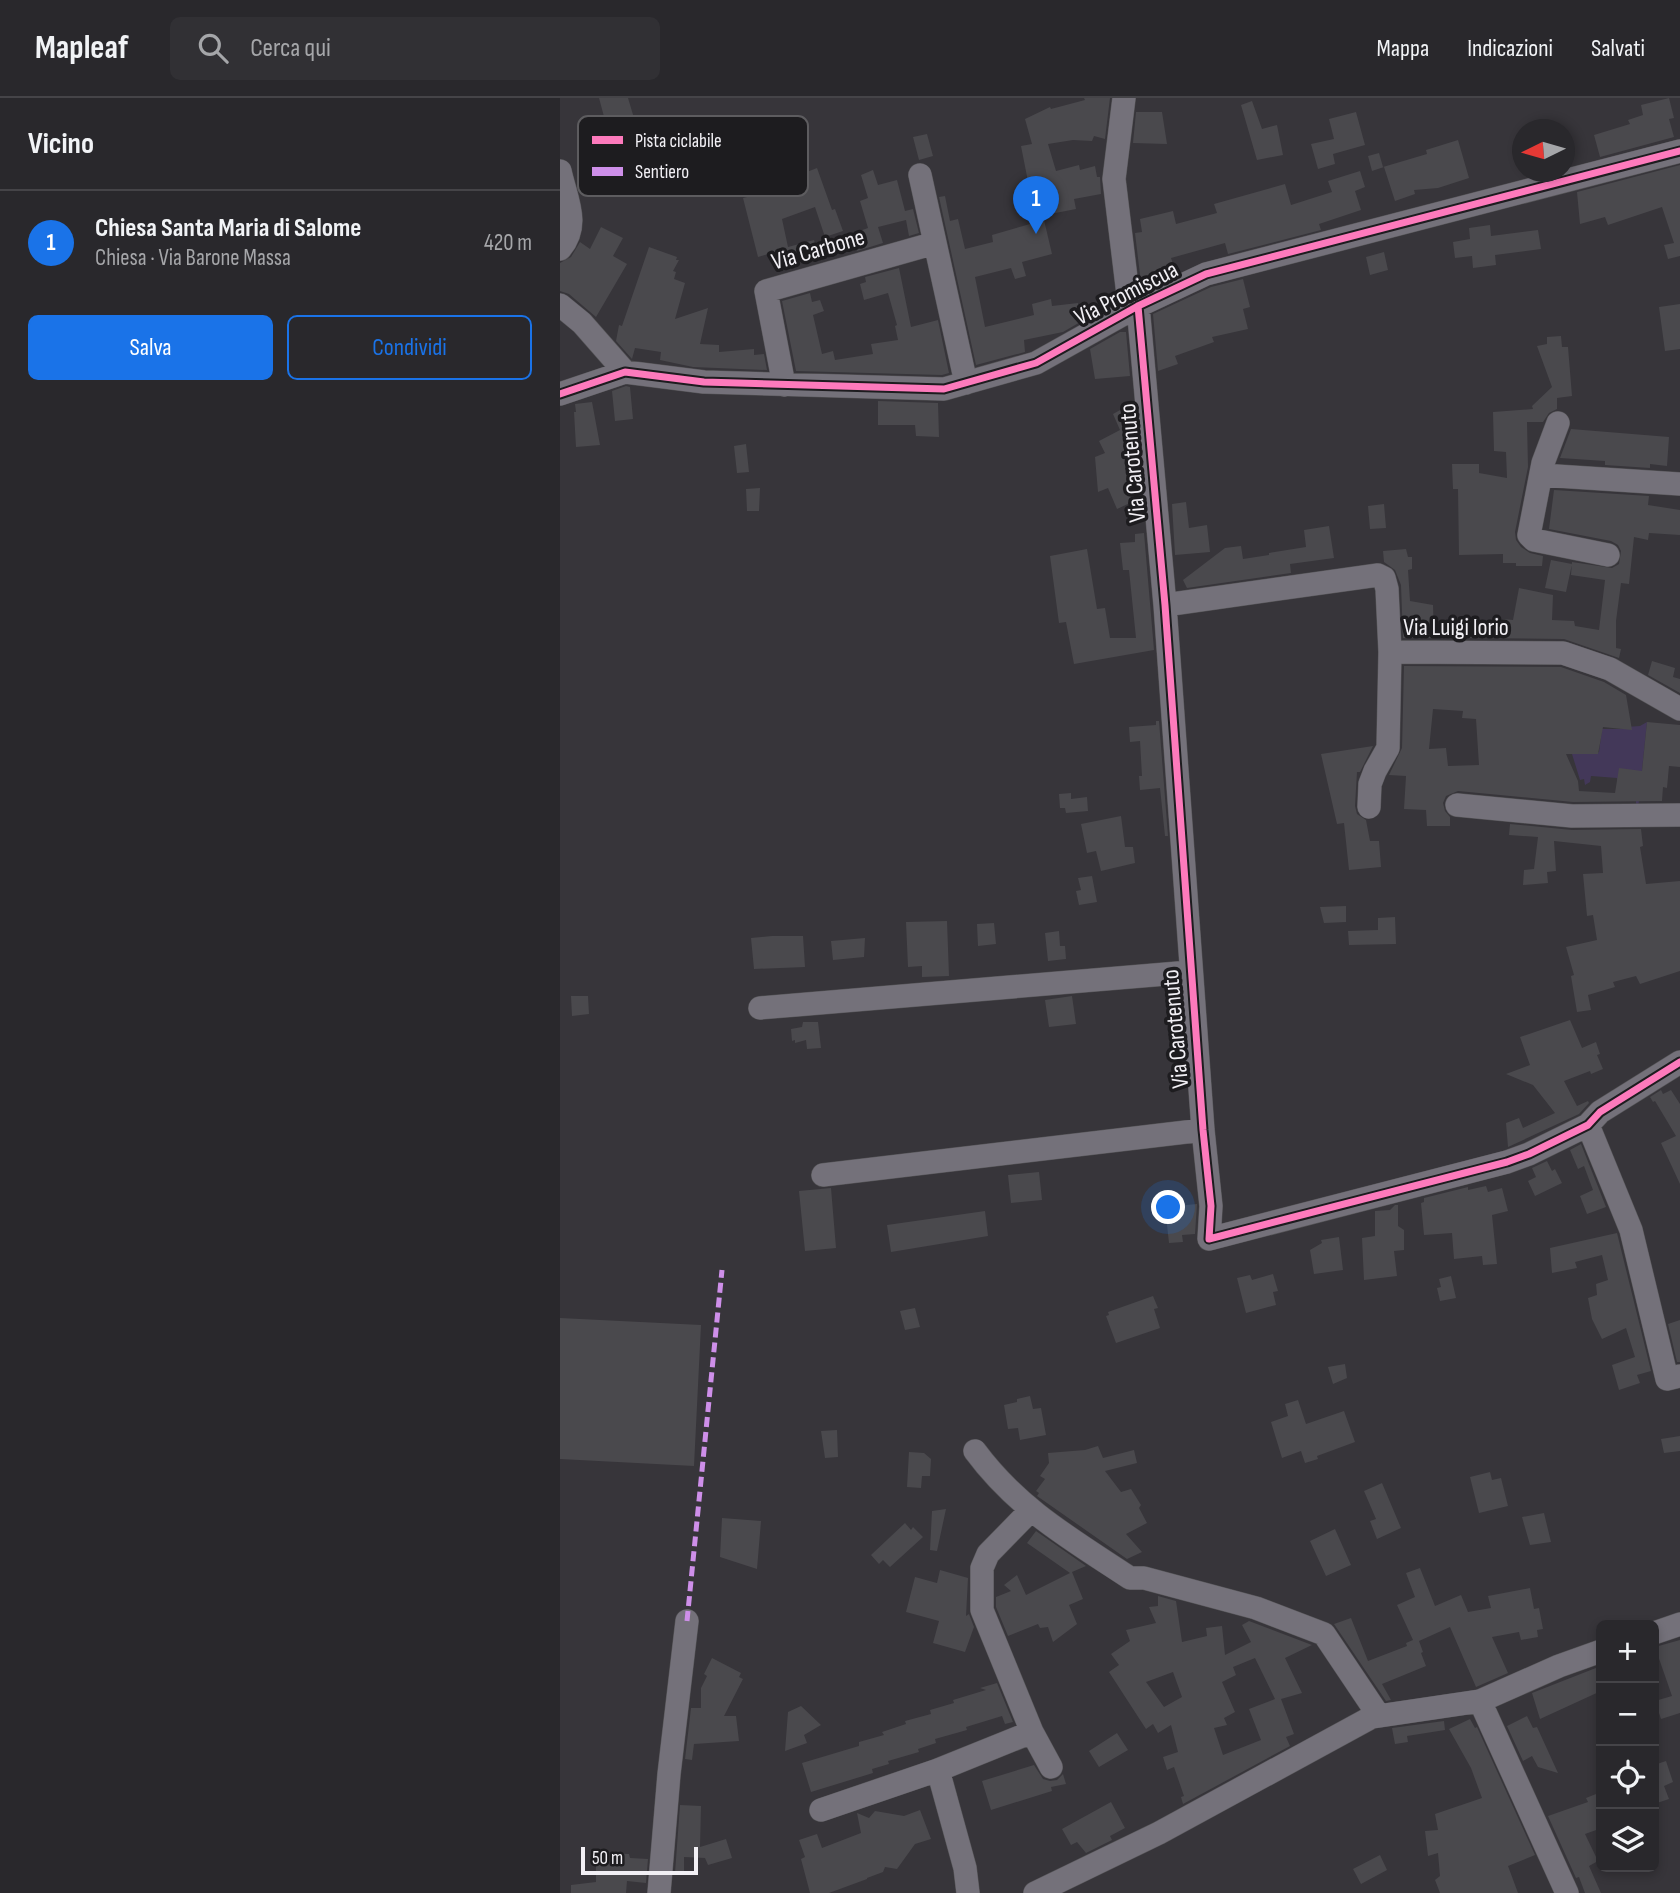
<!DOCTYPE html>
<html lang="it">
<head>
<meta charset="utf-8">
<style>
	:root { --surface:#29282c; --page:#313034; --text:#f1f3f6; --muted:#a5a6a9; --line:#454448; --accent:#1a73e8 }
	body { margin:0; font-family:"Sofia Sans Condensed",sans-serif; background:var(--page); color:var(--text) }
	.controls { position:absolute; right:21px; bottom:21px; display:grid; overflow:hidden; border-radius:10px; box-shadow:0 4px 10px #0003 }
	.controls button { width:63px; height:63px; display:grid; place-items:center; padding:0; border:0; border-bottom:2px solid var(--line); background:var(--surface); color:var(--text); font:35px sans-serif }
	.compass { position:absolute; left:952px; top:21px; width:63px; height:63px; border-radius:50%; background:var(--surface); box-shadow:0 4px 10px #0003; rotate:265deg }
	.scale { position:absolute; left:21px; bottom:18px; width:117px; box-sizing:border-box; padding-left:7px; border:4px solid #f2f0f5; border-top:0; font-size:19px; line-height:24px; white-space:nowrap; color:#f2f0f5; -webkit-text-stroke:5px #1d1c1f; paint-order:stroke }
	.you { position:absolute; left:609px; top:1110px; width:24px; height:24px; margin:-18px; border:5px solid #fff; border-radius:50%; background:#1a73e8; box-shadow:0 0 0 10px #1a73e833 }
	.badge { display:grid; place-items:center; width:46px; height:46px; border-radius:50%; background:var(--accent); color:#fff; font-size:23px; font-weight:700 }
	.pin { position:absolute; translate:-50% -58px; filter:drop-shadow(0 2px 4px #0008) }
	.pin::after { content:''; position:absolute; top:37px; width:24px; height:21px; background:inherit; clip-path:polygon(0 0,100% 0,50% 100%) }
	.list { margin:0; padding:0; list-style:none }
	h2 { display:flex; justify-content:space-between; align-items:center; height:91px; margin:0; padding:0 28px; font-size:30px }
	h2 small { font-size:23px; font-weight:400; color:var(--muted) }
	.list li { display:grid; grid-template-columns:46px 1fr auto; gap:21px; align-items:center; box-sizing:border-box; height:105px; padding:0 28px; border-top:2px solid var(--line) }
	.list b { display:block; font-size:26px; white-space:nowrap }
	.list p { margin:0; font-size:23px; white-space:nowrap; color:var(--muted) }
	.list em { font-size:23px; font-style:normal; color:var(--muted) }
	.actions { display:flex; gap:14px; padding:21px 28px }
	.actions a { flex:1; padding:16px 0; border:2px solid var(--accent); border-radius:10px; text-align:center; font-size:24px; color:var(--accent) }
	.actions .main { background:var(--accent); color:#fff }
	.icon { flex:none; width:38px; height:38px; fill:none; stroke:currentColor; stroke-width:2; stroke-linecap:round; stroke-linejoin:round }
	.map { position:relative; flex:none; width:1120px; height:1795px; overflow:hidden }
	header { display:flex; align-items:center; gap:42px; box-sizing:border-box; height:98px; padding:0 35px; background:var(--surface); border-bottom:2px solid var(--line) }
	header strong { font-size:33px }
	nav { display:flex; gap:38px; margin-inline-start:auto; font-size:24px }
	.search { width:490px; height:63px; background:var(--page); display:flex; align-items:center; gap:18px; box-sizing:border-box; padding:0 24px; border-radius:10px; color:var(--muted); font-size:26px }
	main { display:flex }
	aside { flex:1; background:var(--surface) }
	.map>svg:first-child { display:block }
</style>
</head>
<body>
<header>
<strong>Mapleaf</strong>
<div class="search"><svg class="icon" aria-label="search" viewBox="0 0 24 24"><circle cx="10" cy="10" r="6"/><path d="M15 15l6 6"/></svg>Cerca qui</div>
<nav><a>Mappa</a><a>Indicazioni</a><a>Salvati</a></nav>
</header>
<main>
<aside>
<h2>Vicino<small></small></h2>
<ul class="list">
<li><span class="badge">1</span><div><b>Chiesa Santa Maria di Salome</b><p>Chiesa · Via Barone Massa</p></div><em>420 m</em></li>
</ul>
<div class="actions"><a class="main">Salva</a><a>Condividi</a></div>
</aside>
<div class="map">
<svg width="1120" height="1795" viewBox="0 0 1120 1795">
	<rect width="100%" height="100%" fill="#37353a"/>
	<!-- green -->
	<path fill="#433859" d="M1087,624L1078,711H1076V703L1057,690V680L1031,678L1030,684L1025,687L1024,681L1020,682L1012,656H1035L1039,654L1042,631H1065L1066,629L1080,628Z"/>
	<!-- building -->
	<path fill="#4a494d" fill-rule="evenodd" d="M39,0H68L74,20L46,26Z
		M524,0H550L545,41L534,38L532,43L513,42L488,46L496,73L519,67L520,72L535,68L537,79H540L541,96L514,101L516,111L475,119L461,48L472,46L465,21L490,9L491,11L525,2Z
		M1109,0L1114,20L1109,21L1114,39L1040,59L1034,37L1070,26L1068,22L1083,17L1081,7Z
		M692,3L702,31L717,27L723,57L697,62L681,7Z
		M576,14H602L607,46L573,45Z
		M796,14L805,47L773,56L775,66L758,71L751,46L774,41L769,21Z
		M367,36L373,58L359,62L353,39Z
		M898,42L909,80L878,90L854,92L855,96L835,103L824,69L812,73L808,58L819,55L823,69L867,56L866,52Z
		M1120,67V158L1108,161L1104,147L1114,145L1102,109L1048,127L1045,119L1020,126L1017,94Z
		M257,70L272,112L275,111L283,133L265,139L255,109L222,121L228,149L254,142L258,155L222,164L219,153L198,159L183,100L207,94L206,90Z
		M313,72L318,87L337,82L345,113L353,111L359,135L349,138L346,122L318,129L323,145L297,153L291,136L308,130L300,103L308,100L301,77Z
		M800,73L805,89L795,93L801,112L759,126L761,132L668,156L665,145L611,160L616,175L591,184L581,185L575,135L582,134L580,121L613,113L616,126L657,115L654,106L725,86L731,107L772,94L768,83Z
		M385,98L390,123L398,121L405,151L433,144L432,137L484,122L492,156L462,164L466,178L455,181L451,170L415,179L425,229L474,217L472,206L491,201L492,208L518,205L522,223L503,234L464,242L465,254L416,267L379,99Z
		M930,127L931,138L978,132L981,151L935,157L936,167L913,170L912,158L895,160L893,144L910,141L909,130Z
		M41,129L63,140L53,158L67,166L36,219L9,196L0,193V165L11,159L20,144L30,151Z
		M89,149L117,159L116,162H119L113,173L116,174L114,181L125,185L115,221L148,210L140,246L159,247V254L194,251V257L204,256L207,272L133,269L100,262L101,254L75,250L72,261L56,243L59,227L62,228Z
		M824,154L828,172L810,177L806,159Z
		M339,170L351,229L378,222L389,275L382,277L236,273L222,203L250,195L252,204L260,202L264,213L253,217L262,256L273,253L275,262L313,256L311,246L338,242L335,228L337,227L328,195L304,202L300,186L306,184L305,179Z
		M683,181L690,209L683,211L688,231L652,239L654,244L615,258L618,266L598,273L593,216L651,189Z
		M1120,206V251L1105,253L1099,209Z
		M560,234H566L570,278L535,281L530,251Z
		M1001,238L1002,249H1008L1012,298L997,300V311L989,315L983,324H967L968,369L955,434L956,442L961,449L970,455L983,458L982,468H956V465H943V456L899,457L898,391H893L892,366H919V375L947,380L946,354L934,353L933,314L973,311L972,308L992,289L977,248L987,246V239Z
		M66,288L70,289L73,321L55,323L52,293Z
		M318,303L378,305L379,339L356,338L355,327H318Z
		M32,304L40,347L16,349L14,314H16L15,306Z
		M569,307L574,321L578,358L577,376L574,378L581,400L557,411L548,390L538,394L535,359L545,355L539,343L560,332L553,316Z
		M1011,331L1109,339L1107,368L1090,366V370L1045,367V363L1000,360Z
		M186,346L189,374L177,375L174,348Z
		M200,390L199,413H187L186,391Z
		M994,392L1089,398L1088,407L1120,412V437L1089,435L1088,442L1074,439L1069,486L1061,485L1056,523V550L1061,551L1059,560L1004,541L906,540L908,521L942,524L943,521L953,522L959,490L993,497L992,522L1014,523L1015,528L1039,532L1045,482L1011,477L1012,464L1052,470L1059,466L1061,453L1058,447L1051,443L989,431Z
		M626,404L629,430L647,427L650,454L615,457L612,406Z
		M824,406L826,430L810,431L808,408Z
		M769,428L774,460L730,466L731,475L627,490L623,482L665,450L681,448L683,461L709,457V455L746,449L744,432Z
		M584,435L594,552L514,566L506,524L499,525L490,458L527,451L537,511L545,510L550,540H576L569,472H563L560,445L575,444V436Z
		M846,451L848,459H852V471L848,472L850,503L873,507L874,540H843L841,487L835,472L824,464L823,453Z
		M991,462L1012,466L1006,494L985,490Z
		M1092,563L1115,570L1113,579L1120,581V595L1088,577Z
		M844,568L1001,569L1044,584L1066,597L1072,632L1043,629L1038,656H1006L1018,683L1019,693L1055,695L1059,670L1082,673L1087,624L1120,627V669L1109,668L1107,690L1103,689L1102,703L1013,704L898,693L886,698L883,705L885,713L890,719V728H867L866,712L844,711L846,678L829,677L842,650ZM873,611L903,613L902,620L916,621L919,667L888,668L886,650L869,651Z
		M596,623H599L608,738H605L600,690L580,692L579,678H582L580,643L570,644L569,629L596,627Z
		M813,648L800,674H797L795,708L797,716L806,722L810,743H819L821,769L789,772L784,725L777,726L761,656Z
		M511,695V701L527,699L528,713L506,715L505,710H500L499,696Z
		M561,718L565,749H573L575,765L541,773L536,753L527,755L521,726Z
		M950,726L1012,732L1081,731L1083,748L1080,749L1086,786L1120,783V873L1080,886L1076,878L1053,884L1055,889L1028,897L1031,912L1017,914L1011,878L1014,877L1006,849L1037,842L1033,817L1027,818L1023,776L1043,775L1041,748L994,743L996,773L987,774L988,785L963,787L964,772L974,771L978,739L949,737Z
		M532,778L537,804L519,807L516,793L521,792L518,780Z
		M786,808V824L764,825L760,809Z
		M835,819L836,846L789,847L788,833L818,832V820Z
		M387,823L389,878L362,879V868L348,869L346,824Z
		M434,825L436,846L418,848L417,826Z
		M499,833L500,848H505L506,861L488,863L485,835Z
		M212,838H243L245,869L194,871L191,840Z
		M305,840L304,859L273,862L271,843Z
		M11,898H28L29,916L12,918Z
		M512,898L516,926L489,929L485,902Z
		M1010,922L1022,950L1036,944L1040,956L1037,957L1043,971L1031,976L1030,973L1004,983L1017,1008L1028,1003L1029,1005L1019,1016L948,1049L946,1025L959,1020L963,1030L995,1015L973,987L946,976L970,967L960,939Z
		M243,924H258L261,950L247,951L246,942L235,945V942L232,943L231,931L242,929Z
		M1101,992L1103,996L1111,992L1120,1006V1086L1101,1045L1116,1038L1095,1003L1093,1004L1090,999Z
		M1021,1046L1046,1109L1027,1116L1020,1098L1033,1092L1024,1068L1018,1071L1010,1052Z
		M987,1063L992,1073L995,1071L1002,1085L975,1098L968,1083L976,1079L972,1070Z
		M479,1074L482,1102L451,1105L448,1077Z
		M926,1088L928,1094L942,1090L948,1113L932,1117L937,1166L923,1167L922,1158L894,1161L892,1135L864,1137L861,1105L864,1104V1100L908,1089V1092Z
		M271,1090L276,1150L245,1153L239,1093Z
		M637,1106L635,1136L622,1137L623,1144L609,1145L605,1109Z
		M835,1107H838V1128L844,1132V1152L834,1153L837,1178L804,1182L802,1140L815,1138V1113L830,1112Z
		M425,1113L428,1138L331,1154L327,1127Z
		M1057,1135L1091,1273L1077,1277L1080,1285L1059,1292L1052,1267L1075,1259L1066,1230L1042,1241L1032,1221L1028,1200L1037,1197L1036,1186L1048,1182L1042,1157L1015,1164L1017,1170L992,1175L990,1150Z
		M779,1139L783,1172L754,1176L750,1152L762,1145L761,1142Z
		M713,1176L718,1193L713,1194L716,1207L686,1215L677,1180L690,1177L692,1182Z
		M891,1178L896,1200L880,1203L877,1190L881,1189L879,1181Z
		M593,1198L598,1210L594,1211L600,1230L556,1245L546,1218L549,1217L548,1214Z
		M355,1210L360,1229L345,1232L340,1213Z
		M0,1220L141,1227L134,1368L0,1361Z
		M1120,1222V1264H1117L1108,1226Z
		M785,1266L787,1280L773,1286L768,1269Z
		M470,1298L473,1311L481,1310L486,1337L460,1342L458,1330L448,1331L444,1307L457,1304V1301Z
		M738,1302L746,1326L784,1313L795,1344L757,1358L758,1361L745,1365L741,1353L722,1360L711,1324L728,1318L725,1306Z
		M277,1332L278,1359L265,1360L261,1333Z
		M1120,1338V1353L1104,1355L1101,1341Z
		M538,1348L543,1360L574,1352L577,1365L545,1373L561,1394L571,1391L581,1407L579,1410L587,1425L566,1436L582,1454L567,1461L477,1398L479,1395L476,1393L485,1381L480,1378L489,1365L488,1355L525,1352Z
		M349,1354L364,1355L371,1361L370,1378H362L361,1390L347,1389Z
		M930,1374L932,1382L941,1380L948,1408L919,1415L910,1379Z
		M822,1385L841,1430L817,1441L810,1423L816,1421L804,1393Z
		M386,1411L377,1453L370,1452L372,1413Z
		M984,1415L991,1444L970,1447L962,1419Z
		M162,1420L201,1423L197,1471L160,1459Z
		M345,1425L351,1432L353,1429L363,1439L330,1469L323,1462L319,1466L311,1457Z
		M775,1431L791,1467L766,1478L750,1443Z
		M476,1433L526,1468L512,1474L523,1501L509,1507L517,1526L493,1544L488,1529L480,1530L478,1526L448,1538L436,1509V1499L451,1493L444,1487L457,1477L466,1497L510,1475L467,1445Z
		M860,1470L875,1508L901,1497L908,1514L931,1510L928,1498L970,1490L974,1511L979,1510L983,1531L977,1532L978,1539L961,1542L959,1534L932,1539L948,1575L916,1589L890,1529L859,1543L863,1554L861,1555L866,1568L822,1586L831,1602L826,1603L774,1526L791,1520L808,1563L847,1548L846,1545L853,1542L837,1507L855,1499L846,1475Z
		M380,1472L408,1480L406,1518L409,1516L414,1529L405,1554L373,1545L379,1523L346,1514L355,1479L377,1485Z
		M598,1498L616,1503L622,1544L647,1538L646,1530L662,1528L665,1557L691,1544L682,1527L689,1523L752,1547L725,1560L742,1595L721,1601L734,1636L726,1639L730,1648L623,1706L621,1699L624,1698L614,1669L607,1672L603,1659L618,1654L611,1627L598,1635L593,1626L586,1631L549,1574L559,1567L551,1556L570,1543L566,1532L596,1525L589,1509L598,1508ZM695,1560L715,1601L689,1611L701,1642L663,1657L654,1630L667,1627L664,1620L675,1614L662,1584L676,1577L673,1569ZM613,1574L622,1599L604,1609L586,1584Z
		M1120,1542V1615L1101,1621L1095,1603L1112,1598L1095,1549Z
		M152,1560L181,1575L179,1579L183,1581L164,1618H176L179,1643L134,1646L132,1662L125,1661L131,1610H141V1590L147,1578L144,1576Z
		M1041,1568V1593L980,1621L972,1595Z
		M437,1585L453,1624L445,1626L442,1618L406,1629L407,1632L375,1641L376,1645L358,1651L359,1654L328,1663L329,1666L312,1671L313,1675L251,1694L242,1665L299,1648V1644L324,1637L322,1634L346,1626L345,1623L371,1616L370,1612L394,1605L393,1602L426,1592L420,1590Z
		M241,1608L261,1627L244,1637L247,1645L225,1653L228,1614Z
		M967,1618L973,1630L977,1629L998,1675L978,1669L972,1658L963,1663L947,1628Z
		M910,1621L915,1630L917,1629L975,1757L948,1768L958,1795H880L875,1782L880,1778L878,1755L868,1758L865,1733L878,1732L875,1716L922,1700L911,1670L889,1631Z
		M884,1623L885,1632L847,1638L848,1644L835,1646L832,1630Z
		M557,1635L568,1652L539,1669L529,1653Z
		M1106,1663L1113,1684L1104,1688L1109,1701L1094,1706V1664L1097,1666Z
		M474,1667L483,1681L490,1683L497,1682L503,1676L506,1686L491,1689L492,1693L431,1712L422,1683Z
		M1041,1694V1735L1039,1731L1025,1736L1038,1763L1029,1768L1041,1795H1025L1019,1779L1016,1780L988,1718L1028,1704L1026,1700Z
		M551,1704L565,1730L550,1738L552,1742L526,1755L517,1744L511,1747L502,1731Z
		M120,1707L141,1708L140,1749L166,1741L172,1760L148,1767L145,1760L124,1759V1775H115Z
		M360,1712L371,1741L355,1746L337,1771L325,1769L323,1774L307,1780V1781L269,1795H250L241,1761L245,1759L239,1742L257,1736L262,1750L301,1735L297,1715L309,1720L315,1713L344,1718Z
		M36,1755L69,1756L70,1760L88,1761L86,1785L67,1783L66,1795H11V1787L36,1784Z
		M820,1757L827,1772L801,1786L793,1771Z"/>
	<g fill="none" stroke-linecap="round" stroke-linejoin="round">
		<!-- minor casing -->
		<g stroke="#555457" stroke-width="24">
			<path id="minor" d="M564,0L554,81L570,213
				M0,73C6,101 21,127 0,151
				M360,77L406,285
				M0,207L22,225L65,274
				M578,208L605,507L643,1032L651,1108L649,1141L947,1064L969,1056L1028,1027L1040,1014L1120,964
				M224,287L206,193L375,145
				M0,296L65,274L144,284L384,291L476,265L578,208L646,176L1120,53
				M998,325L983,365L969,437L974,442L1048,457
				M981,377L1120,386
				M605,507L818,477L824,480L827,491L830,554L1003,555L1050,571L1120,611
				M897,707L1012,718L1120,717
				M809,709L810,686L815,673L828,650L830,554
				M200,910L630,874
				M1028,1027L1071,1132L1107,1281L1120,1278
				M263,1077L643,1032
				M415,1353C458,1411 511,1441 570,1480H584L696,1510L764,1536L819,1618
				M470,1413L428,1456L422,1470V1512L472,1634L491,1669
				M1094,1535L1120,1526
				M920,1603L1007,1795
				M378,1672L405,1770L408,1795
				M261,1712L378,1672L472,1634
				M99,1795L109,1676L127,1523
				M475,1795L599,1735L812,1619L920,1603L999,1568L1041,1553"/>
		</g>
		<!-- minor -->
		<use href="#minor" stroke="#74717a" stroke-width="23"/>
		<!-- quiet -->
		<path stroke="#ce8fe9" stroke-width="5" stroke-dasharray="10 5" stroke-linecap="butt" d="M127,1523L162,1172"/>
		<!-- cycleway casing -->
		<g stroke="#1d1c1f" stroke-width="11">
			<path id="cycleway" d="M578,208L605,507L643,1032L651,1108L649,1141L947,1064L969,1056L1028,1027L1040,1014L1120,964
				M0,296L65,274L144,284L384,291L476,265L578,208L646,176L1120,53"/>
		</g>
		<!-- cycleway -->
		<use href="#cycleway" stroke="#fd7abc" stroke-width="7"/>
	</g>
	<g text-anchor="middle" stroke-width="7" stroke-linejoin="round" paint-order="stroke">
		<!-- street labels -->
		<g font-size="24" fill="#f2f0f5" stroke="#1d1c1f">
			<text transform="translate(258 151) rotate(-16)" y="8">Via Carbone</text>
			<text transform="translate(566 195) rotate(-27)" y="8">Via Promiscua</text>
			<text transform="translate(572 365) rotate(-95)" y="8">Via Carotenuto</text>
			<text x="896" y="537">Via Luigi Iorio</text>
			<text transform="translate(615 931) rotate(-95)" y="8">Via Carotenuto</text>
		</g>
	</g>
	<!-- legend -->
	<rect x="18" y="18" width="230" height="80" rx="10" fill="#1d1c1f" stroke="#5d5c5f" stroke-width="2"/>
	<rect x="32" y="38" width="31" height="8" fill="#fd7abc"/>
	<rect x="32" y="69" width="31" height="9" fill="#ce8fe9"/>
	<g font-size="19" fill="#f2f0f5">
		<text x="75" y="49">Pista ciclabile</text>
		<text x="75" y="80">Sentiero</text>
	</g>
</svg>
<div class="controls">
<button>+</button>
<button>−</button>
<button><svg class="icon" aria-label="locate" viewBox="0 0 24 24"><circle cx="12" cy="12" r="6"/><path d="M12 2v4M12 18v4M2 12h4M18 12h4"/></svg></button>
<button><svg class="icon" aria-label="layers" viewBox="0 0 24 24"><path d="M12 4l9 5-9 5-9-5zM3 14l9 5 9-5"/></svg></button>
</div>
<svg class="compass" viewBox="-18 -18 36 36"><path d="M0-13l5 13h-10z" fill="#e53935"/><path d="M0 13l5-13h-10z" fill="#a5a6a9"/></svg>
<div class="scale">50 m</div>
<div class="you"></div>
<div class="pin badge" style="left:476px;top:136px">1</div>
</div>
</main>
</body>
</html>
